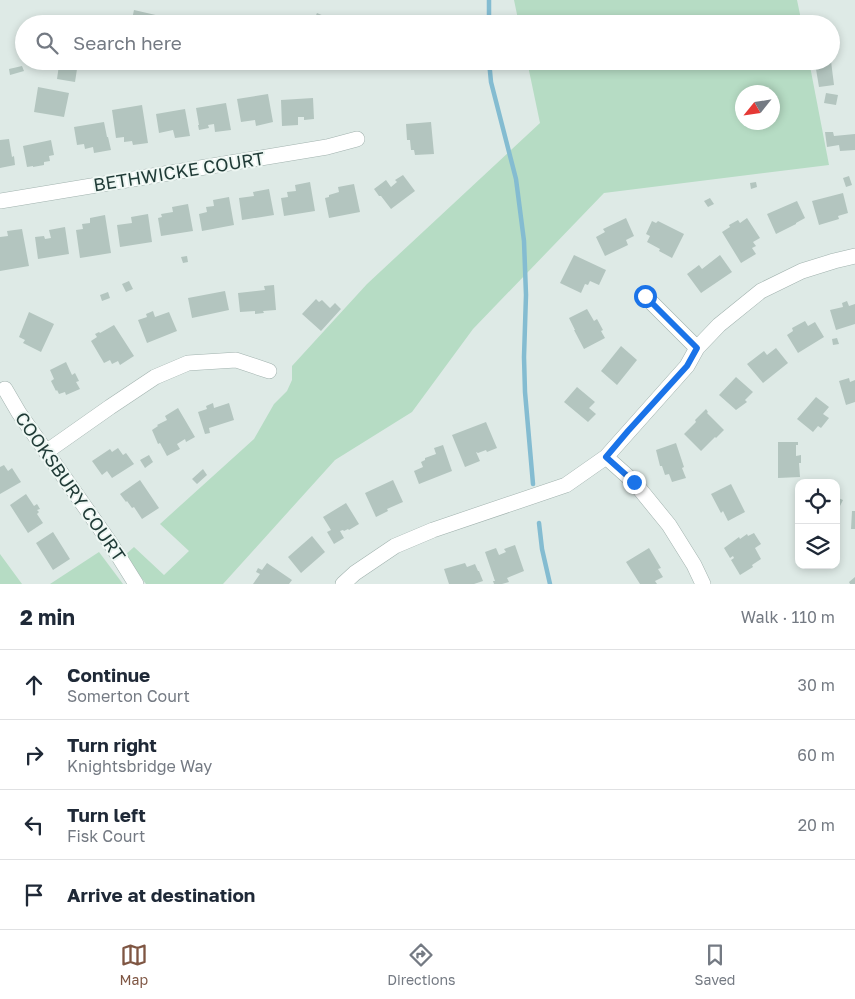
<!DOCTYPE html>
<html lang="en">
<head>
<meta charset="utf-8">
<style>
	:root { --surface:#fff; --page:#f6f6f7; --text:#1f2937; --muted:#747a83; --line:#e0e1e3; --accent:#7f5643 }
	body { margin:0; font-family:"Golos Text",sans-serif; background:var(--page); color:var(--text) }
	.controls { position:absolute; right:15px; bottom:15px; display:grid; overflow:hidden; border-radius:10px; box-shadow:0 2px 8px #0003 }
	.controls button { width:45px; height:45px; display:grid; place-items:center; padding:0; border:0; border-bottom:1px solid var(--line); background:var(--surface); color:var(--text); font:25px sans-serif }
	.compass { position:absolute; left:735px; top:85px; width:45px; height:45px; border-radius:50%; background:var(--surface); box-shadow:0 2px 8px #0003; rotate:240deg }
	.stop { position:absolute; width:15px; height:15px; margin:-11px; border:4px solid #1a73e8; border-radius:50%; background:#fff }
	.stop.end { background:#1a73e8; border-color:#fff; box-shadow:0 1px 5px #0008 }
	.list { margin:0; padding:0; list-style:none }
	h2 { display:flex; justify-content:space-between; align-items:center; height:65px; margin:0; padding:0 20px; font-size:21px }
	h2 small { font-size:16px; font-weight:400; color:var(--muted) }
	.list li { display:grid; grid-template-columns:32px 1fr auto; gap:15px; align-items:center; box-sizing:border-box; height:70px; padding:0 20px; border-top:1px solid var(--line) }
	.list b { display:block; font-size:19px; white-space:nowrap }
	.list p { margin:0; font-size:16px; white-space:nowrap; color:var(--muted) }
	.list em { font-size:16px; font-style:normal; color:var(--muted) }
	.icon { flex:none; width:28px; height:28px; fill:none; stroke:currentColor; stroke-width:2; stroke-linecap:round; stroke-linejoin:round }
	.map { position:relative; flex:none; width:855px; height:584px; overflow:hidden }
	.search { position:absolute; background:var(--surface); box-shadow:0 2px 8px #0003; left:15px; right:15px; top:15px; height:55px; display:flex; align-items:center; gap:12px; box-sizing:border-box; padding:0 18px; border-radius:28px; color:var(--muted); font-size:19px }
	.sheet { height:345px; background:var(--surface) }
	nav { display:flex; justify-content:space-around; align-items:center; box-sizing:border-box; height:70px; border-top:1px solid var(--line); background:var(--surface); font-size:14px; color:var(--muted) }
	nav a { display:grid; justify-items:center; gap:2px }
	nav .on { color:var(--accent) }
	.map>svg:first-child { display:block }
</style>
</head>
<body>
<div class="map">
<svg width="855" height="584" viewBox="0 0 855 584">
	<rect width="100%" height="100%" fill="#deeae6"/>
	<!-- green -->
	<path fill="#b6dcc4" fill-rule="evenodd" d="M514,0H797L802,24H519Z
		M527,61H809L829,165L604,193L473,329L412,412L335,460L223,584H146L125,555L134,547L164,575L189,551L160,524L254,439L274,404L287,391L292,380V366L367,284L540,123ZM742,92H772V122H742Z
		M99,552L123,584H49H50Z
		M0,554L22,584H0Z"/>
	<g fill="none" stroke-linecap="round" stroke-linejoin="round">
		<!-- stream -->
		<path stroke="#84bcd1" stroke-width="4.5" d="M489,24V0
			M489,61L491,82L516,179L524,241L526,295L524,357L525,392L533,484
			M539,523L542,549L550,584"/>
	</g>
	<!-- building -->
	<path fill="#b3c5bf" d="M134,10L160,16L158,24H131Z
		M317,13L324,16L321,24L313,22Z
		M831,61L834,85L819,87L815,63Z
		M59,65L77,69L75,82L57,79Z
		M22,66L24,71L10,75L9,69Z
		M38,87L69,93L64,117L34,112Z
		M826,93L838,95L836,105L824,103Z
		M268,94L273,122L256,126L255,120L241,122L237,99Z
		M313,98L314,119L304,120V117H298V125L282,126L281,100Z
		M226,103L231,130L215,132L214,124L208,125L209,128L199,130L198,125H199L196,108Z
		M142,105L148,143L133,145L132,141L124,142V137L116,138L112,110Z
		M185,109L190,136L175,138L173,130L159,133L156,114Z
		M104,122L107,137H108L111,150L94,153L93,147L85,149L84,144L77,145L74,127Z
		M431,122L434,154L415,155L414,150H411L410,140H407L406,124Z
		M825,132H833L834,136L855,134V150L840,151L839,145L827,147Z
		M9,139L12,157L14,156L15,165L0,168V140Z
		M51,140L54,155L49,156L50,161L44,162V165L33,167V166L27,167L23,146Z
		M403,175L415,191L391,209L381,196H379L374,189L386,180L391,187L397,182L395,180Z
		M849,176L852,185L846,187L843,178Z
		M310,182L315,211L284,216L281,198L288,197L287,192L296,191L295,185Z
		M756,182L757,187L751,189L750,183Z
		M354,184L360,212L329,218L325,198L329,197V195L339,192L338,187Z
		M269,189L274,215L242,220L239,198L254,196L253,192Z
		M843,193L848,213L838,216L839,219L819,225L812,201Z
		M229,197L234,225L202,231L199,214L207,212L206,207L214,206L213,200Z
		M710,198L714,204L708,207L704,201Z
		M797,201L805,218L796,223V224L776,234L767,214Z
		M188,204L193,231L161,236L158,218L162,217L161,214L173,212L172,207Z
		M148,214L152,242L120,247L117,225L132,223L131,217Z
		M105,215L111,253L80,258L76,230L83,229L82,224L90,223V218Z
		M626,218L634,236L626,240L628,245L605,256L596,237L605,232L603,229Z
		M747,218L760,238L753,242L756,246L752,248L756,254L741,263L722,232L730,227L729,225L738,220L740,223Z
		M652,221L656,223L658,221L684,234L672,258L659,251L660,249L647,242L650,236L646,234Z
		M65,227L69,254L38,259L35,237L44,236L45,239L51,238L49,230Z
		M22,229L29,266L0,271V237L8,236L7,231Z
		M574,255L606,270L599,285L590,281L588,285L585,284L581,293L560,283Z
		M720,255L732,272L701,293L687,274L699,265L702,269Z
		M187,256L188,262L183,263L181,257Z
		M129,281L133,289L126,292L122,284Z
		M274,285L276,310L263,311L264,313L255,314V311L240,312L238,293L265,290L264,286Z
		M225,291L229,310L192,318L188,298Z
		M108,292L110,298L102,301L100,295Z
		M316,299L319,302L322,300L330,308L335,303L341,309L321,331L302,314Z
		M847,301L849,306L855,304V324L836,330L830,310L843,307L842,303Z
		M587,309L594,321L597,319L603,330L601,331L605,338L584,349L574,330H575L569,318Z
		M153,311L155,317L169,312L177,331L147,343L138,320L147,317L146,314Z
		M29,312L54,324L41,352L23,343L25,340L19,337Z
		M805,321L808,326L815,322L824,337L798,353L787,335L793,331L792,328Z
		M114,325L134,356L120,365L118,361L112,364L110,360L104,363L91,341L97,337L95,334L99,332L100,333Z
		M837,338L839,344L833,345L832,339Z
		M621,346L637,360L617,385L601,371Z
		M776,348L788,363L763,383L747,364L764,351L767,355Z
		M66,362L72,375L75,373L79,381L76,382L80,389L66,395L65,392L59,394L57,390L56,391L51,381L54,379L50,370Z
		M736,377L753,392L745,400L747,402L736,410L719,395Z
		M849,378L850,382L855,380V402L846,405L839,381Z
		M577,387L595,402L589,408L596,414L588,422L564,402Z
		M816,397L829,407L823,414L829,418L821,428L818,426L813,432L797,419Z
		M213,403L214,408L229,403L234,420L209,428L210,433L205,434L198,412L207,409L206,406Z
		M178,408L195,437L186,442L185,439L177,444L180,449L167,456L160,443L158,444L152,430L158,426L157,425L167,420L165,416Z
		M706,409L708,412L707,413L724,430L716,438L715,437L701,451L684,434L696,422L695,420Z
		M486,422L497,448L487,452L486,450L478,453L476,452L480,461L465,467L452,435Z
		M778,442H798V445H796V456L801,455V463H799L800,477L778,478Z
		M676,443L684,467L682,468L686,478L672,482L669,474L665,475L662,466H660L656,450Z
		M443,445L452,471L419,484L414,471L423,467L421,462L425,460V458L436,454L434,448Z
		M118,448L123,455L126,453L134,464L112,478L107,471L102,475L92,461L110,449L112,452Z
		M149,455L153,462L145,468L140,460Z
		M4,465L8,471L12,468L21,482L0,494V467Z
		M203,469L207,475L197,484L192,479Z
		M140,480L159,508L142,519L134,507L132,508L127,501L126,502L120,494Z
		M393,480L403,502L387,509L388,511L376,517L365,493Z
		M731,484L745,512L728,521L723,511L721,513L711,494Z
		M26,494L34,506L37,504L40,509L37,510L39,512L37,514L43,523L28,533L10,505Z
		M836,497L843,500L836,514Z
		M346,503L359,524L349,530L348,529L344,531L343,530L340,531L344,538L334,544L327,532L331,530L323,517Z
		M852,511H855V529H851Z
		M53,532L70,559L53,570L36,543Z
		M754,533L761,544L755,548L761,559L752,565L753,567L740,575L731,560L734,558L733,556L730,558L724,548L739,537L740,539L747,534L748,536Z
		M312,536L325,552L301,573L288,557Z
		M515,545L524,571L507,578L509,582L502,584H494L493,581H495L485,552L496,548L499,555L506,552L504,549Z
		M649,548L661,568L658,569L663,577L655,581L657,584H640L626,562Z
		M267,563L292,580L289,584H253L260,574L256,572L258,568L262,570Z
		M465,563L467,567L475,564L478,571H479L483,581L474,584H449L444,569Z
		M855,577V584H850L849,582Z"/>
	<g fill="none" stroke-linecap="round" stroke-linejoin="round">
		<!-- minor casing -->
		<g stroke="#a1b2ae" stroke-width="16">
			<path id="minor" d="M0,201L327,147L357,139
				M645,296L697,348
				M5,389L19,413L111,544L136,584
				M46,452L110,407L155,377L188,363L236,360L269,371
				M606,457L634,482L669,525L694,565L703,584
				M343,584L355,573L395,546L433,530L566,485L606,457L687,366L697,348L719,325L761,291L802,271L834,261L855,256"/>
		</g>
		<!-- minor -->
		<use href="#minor" stroke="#fff" stroke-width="15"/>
	</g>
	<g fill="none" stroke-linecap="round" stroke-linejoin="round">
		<!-- route -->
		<path stroke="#1a73e8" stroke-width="6" d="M634,482L606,457L628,431L687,366L697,348L645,296"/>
	</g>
	<g text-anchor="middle" stroke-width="4" stroke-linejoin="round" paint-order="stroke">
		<!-- street labels -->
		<g font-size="18" fill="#1f3a36" stroke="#eef7f3">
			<text transform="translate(179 172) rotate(-9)" y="6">BETHWICKE COURT</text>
			<text transform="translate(70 487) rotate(55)" y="6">COOKSBURY COURT</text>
		</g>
	</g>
</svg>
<div class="controls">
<button><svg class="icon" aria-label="locate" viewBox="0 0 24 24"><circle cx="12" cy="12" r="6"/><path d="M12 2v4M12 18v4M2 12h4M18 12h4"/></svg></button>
<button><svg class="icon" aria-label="layers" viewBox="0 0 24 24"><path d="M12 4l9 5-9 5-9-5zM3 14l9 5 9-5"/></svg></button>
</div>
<svg class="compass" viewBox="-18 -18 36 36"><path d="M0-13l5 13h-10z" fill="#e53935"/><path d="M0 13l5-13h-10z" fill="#747a83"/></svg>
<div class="stop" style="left:645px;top:296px"></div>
<div class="stop end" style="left:634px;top:482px"></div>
<div class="search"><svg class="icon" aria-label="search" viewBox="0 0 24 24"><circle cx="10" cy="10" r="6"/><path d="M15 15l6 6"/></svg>Search here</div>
</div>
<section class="sheet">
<h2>2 min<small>Walk · 110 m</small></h2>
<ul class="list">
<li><svg class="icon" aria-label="ahead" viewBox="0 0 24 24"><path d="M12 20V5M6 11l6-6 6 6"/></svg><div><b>Continue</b><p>Somerton Court</p></div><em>30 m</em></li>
<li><svg class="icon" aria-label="right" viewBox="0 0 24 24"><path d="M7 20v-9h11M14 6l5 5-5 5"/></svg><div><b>Turn right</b><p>Knightsbridge Way</p></div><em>60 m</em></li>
<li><svg class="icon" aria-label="left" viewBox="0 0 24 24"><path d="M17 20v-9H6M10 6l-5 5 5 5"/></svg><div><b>Turn left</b><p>Fisk Court</p></div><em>20 m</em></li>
<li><svg class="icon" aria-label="arrive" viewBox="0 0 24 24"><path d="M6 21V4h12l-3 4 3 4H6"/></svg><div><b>Arrive at destination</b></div></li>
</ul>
</section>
<nav>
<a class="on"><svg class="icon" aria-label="map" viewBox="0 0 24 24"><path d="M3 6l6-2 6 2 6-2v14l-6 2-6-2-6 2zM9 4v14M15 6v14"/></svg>Map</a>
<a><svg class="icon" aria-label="directions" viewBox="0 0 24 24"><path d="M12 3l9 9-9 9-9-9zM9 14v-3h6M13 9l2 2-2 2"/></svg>Directions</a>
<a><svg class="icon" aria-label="saved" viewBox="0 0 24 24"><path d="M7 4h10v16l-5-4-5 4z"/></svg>Saved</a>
</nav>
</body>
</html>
